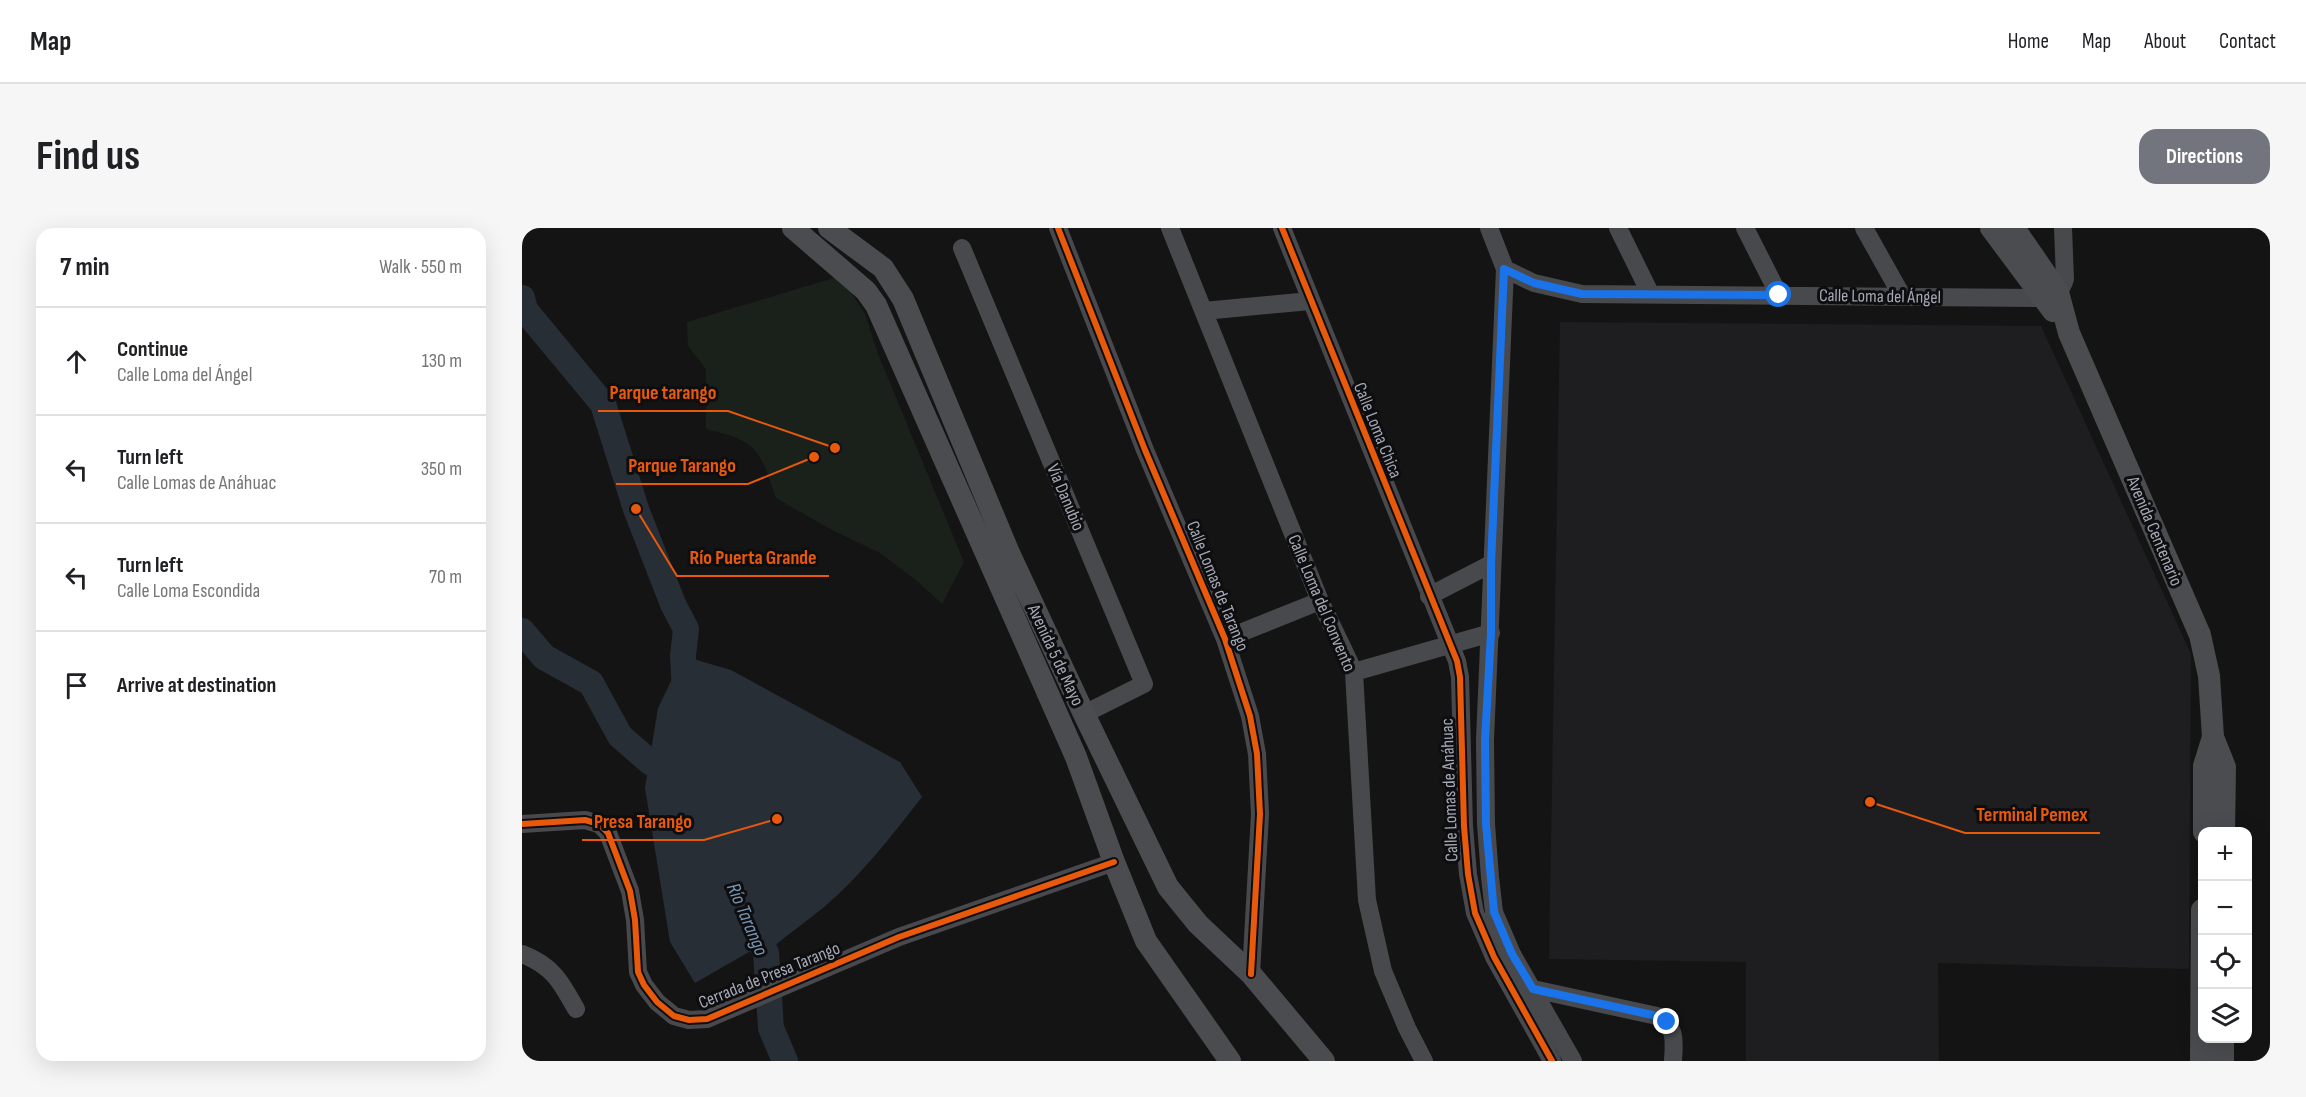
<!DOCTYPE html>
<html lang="en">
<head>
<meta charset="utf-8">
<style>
	:root { --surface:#fff; --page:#f6f6f6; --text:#202124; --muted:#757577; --line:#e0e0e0; --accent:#72757d }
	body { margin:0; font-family:"Sofia Sans Condensed",sans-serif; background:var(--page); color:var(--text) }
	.controls { position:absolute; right:18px; bottom:18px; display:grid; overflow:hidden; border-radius:12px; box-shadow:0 6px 24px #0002 }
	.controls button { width:54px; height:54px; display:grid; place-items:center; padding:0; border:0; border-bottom:2px solid var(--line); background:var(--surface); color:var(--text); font:30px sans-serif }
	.stop { position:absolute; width:18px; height:18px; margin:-14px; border:4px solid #1a73e8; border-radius:50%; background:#fff }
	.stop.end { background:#1a73e8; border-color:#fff; box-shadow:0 2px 6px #0008 }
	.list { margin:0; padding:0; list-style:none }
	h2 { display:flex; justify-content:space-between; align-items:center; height:78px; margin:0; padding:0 24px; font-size:26px }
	h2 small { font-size:20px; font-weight:400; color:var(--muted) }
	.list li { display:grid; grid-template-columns:39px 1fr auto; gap:18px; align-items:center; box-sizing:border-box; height:108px; padding:0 24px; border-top:2px solid var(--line) }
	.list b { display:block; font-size:22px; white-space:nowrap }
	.list p { margin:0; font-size:20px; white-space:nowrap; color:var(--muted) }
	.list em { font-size:20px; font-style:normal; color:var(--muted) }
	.icon { flex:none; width:33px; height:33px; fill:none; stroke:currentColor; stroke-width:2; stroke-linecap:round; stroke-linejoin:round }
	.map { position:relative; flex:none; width:1748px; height:833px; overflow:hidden; border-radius:18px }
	header { display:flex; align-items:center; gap:36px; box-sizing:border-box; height:84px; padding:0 30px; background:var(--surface); border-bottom:2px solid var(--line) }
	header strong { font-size:28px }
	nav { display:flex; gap:33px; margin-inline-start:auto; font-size:21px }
	.intro { display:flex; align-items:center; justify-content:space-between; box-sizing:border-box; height:144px; padding:0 36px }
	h1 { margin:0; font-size:42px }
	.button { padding:15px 27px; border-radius:18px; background:var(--accent); color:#fff; font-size:21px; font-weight:700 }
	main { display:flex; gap:36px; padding:0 36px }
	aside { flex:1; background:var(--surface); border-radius:18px; box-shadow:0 6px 24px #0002 }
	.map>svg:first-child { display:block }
</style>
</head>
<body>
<header>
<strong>Map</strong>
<nav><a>Home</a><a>Map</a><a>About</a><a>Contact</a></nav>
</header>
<div class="intro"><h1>Find us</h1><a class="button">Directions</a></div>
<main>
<aside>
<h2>7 min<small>Walk · 550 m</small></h2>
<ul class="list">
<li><svg class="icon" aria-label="ahead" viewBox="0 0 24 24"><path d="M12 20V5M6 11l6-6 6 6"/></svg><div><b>Continue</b><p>Calle Loma del Ángel</p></div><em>130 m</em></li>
<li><svg class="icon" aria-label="left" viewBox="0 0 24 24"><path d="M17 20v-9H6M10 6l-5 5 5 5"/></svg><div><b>Turn left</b><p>Calle Lomas de Anáhuac</p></div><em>350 m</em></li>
<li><svg class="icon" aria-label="left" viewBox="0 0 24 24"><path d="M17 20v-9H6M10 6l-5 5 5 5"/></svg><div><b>Turn left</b><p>Calle Loma Escondida</p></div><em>70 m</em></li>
<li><svg class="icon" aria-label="arrive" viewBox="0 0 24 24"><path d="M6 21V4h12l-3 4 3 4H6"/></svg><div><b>Arrive at destination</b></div></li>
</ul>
</aside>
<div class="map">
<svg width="1748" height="833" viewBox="0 0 1748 833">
	<rect width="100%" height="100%" fill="#141414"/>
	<!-- built -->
	<path fill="#1e1e20" d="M1038,94L1519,98L1669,426L1667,741L1416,735L1417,833H1224V734L1027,731Z"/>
	<!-- green -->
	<path fill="#1a211b" d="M312,50L328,63L343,86L356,126L442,334L420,376L394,352L358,325L310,302L254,270C238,222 236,213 184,201V141L166,118L165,94Z"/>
	<!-- water -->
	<path fill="#272e36" d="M161,428L209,442L378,534L400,569C371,606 339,648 302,679C283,695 263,708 244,725L227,724L173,755L148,714L123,560L136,480Z"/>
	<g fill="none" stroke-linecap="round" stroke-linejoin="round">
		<!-- river -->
		<path stroke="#272e36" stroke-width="26" d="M0,70L3,82L81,176L114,281L151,376L164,401L161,428L163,464
			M0,403L22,429L69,455L98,508L128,534L157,552
			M228,694L244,725L249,800L263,833"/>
		<!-- minor -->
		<path stroke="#48494d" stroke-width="18" d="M536,0L623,222L703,411L728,488L735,526L738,586L729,746
			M648,0L798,373L832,444L845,672L861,743L885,800L902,833
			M760,0L935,433L938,449L942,598L946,646L953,685L972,729L1030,833
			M967,0L983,41L963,512L964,596L968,649L972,684L990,726L1051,833
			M1096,0L1128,65
			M1223,0L1257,67
			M1342,0L1380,68
			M440,20L622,456L562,486
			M983,41L1012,55L1060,66L1522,70C1533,69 1540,62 1543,51L1541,0
			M682,83L788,73
			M907,368L969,336
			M703,411L798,373
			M832,444L969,405
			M0,596L63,592L77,596L86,605L108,663L113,692L116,744L122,757L135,774L152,788L167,792L185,791L377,709L592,634
			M0,726C31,738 39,754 54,781
			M1011,761L1135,788C1155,800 1152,812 1151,833"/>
		<!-- major -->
		<path stroke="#4a4c4f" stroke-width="22" d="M271,0L344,63L354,77L554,529L592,634L624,713L708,833
			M307,0L361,40L381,71L487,325L562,486L646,659L676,696L729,746L802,833
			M1469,0L1531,83
			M1492,0L1536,64L1547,105L1678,407L1687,448L1691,509L1703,539L1702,604
			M1682,604V538L1691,509
			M1679,833L1680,682
			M1701,833V810"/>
		<!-- cycleway casing -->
		<g stroke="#0e0e10" stroke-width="10">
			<path id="cycleway" d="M536,0L623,222L703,411L728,488L735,526L738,586L729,746
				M760,0L935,433L938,449L942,598L946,646L953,685L972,729L1030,833
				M0,596L63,592L77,596L86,605L108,663L113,692L116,744L122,757L135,774L152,788L167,792L185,791L377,709L592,634"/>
		</g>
		<!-- cycleway -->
		<use href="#cycleway" stroke="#e8590c" stroke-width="6"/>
	</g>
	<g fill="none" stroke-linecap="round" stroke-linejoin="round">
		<!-- route -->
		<path stroke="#1a73e8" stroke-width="8" d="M1145,794L1135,788L1011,761L990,726L972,684L964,596L963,512L969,405V336L982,41L1012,55L1060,66L1257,67"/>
	</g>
	<g text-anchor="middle" stroke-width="6" stroke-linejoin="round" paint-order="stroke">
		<!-- street labels -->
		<g font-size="18" fill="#a4a9b6" stroke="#0e0e10">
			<text transform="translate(1358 68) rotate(1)" y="6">Calle Loma del Ángel</text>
			<text transform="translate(856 202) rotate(68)" y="6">Calle Loma Chica</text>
			<text transform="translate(544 269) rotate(67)" y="6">Vía Danubio</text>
			<text transform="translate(1633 303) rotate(67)" y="6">Avenida Centenario</text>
			<text transform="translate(696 358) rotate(68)" y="6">Calle Lomas de Tarango</text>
			<text transform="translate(800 375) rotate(67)" y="6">Calle Loma del Convento</text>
			<text transform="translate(534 427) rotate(65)" y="6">Avenida 5 de Mayo</text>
			<text transform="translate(927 562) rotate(-92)" y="6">Calle Lomas de Anáhuac</text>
			<text transform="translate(247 747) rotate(-22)" y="6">Cerrada de Presa Tarango</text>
		</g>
		<!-- water labels -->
		<g font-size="20" font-style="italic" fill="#7996b3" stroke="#0e0e10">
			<text transform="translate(226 691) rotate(67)" y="7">Río Tarango</text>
		</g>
	</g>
	<!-- callouts -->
	<path fill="none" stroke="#e8590c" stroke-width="2" d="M313 220L206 183H76M292 229L226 256H94M114 281L155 348H307M1348 574L1443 605H1578M255 591L182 612H60"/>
	<g fill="#e8590c" stroke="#0e0e10" stroke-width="2">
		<circle cx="313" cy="220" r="6"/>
		<circle cx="292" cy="229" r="6"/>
		<circle cx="114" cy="281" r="6"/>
		<circle cx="1348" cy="574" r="6"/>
		<circle cx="255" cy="591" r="6"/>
	</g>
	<g font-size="20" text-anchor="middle" font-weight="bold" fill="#e8590c" stroke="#0e0e10" stroke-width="6" stroke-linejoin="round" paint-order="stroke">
		<text x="141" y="171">Parque tarango</text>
		<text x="160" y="244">Parque Tarango</text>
		<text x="231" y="336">Río Puerta Grande</text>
		<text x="1510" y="593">Terminal Pemex</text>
		<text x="121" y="600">Presa Tarango</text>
	</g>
</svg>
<div class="controls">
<button>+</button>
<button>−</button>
<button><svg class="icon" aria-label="locate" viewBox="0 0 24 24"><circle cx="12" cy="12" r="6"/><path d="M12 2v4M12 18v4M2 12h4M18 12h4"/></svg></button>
<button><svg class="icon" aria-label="layers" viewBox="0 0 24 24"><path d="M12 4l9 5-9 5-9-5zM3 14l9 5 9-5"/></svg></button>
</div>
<div class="stop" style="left:1257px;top:67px"></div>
<div class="stop end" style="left:1145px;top:794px"></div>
</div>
</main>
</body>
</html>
